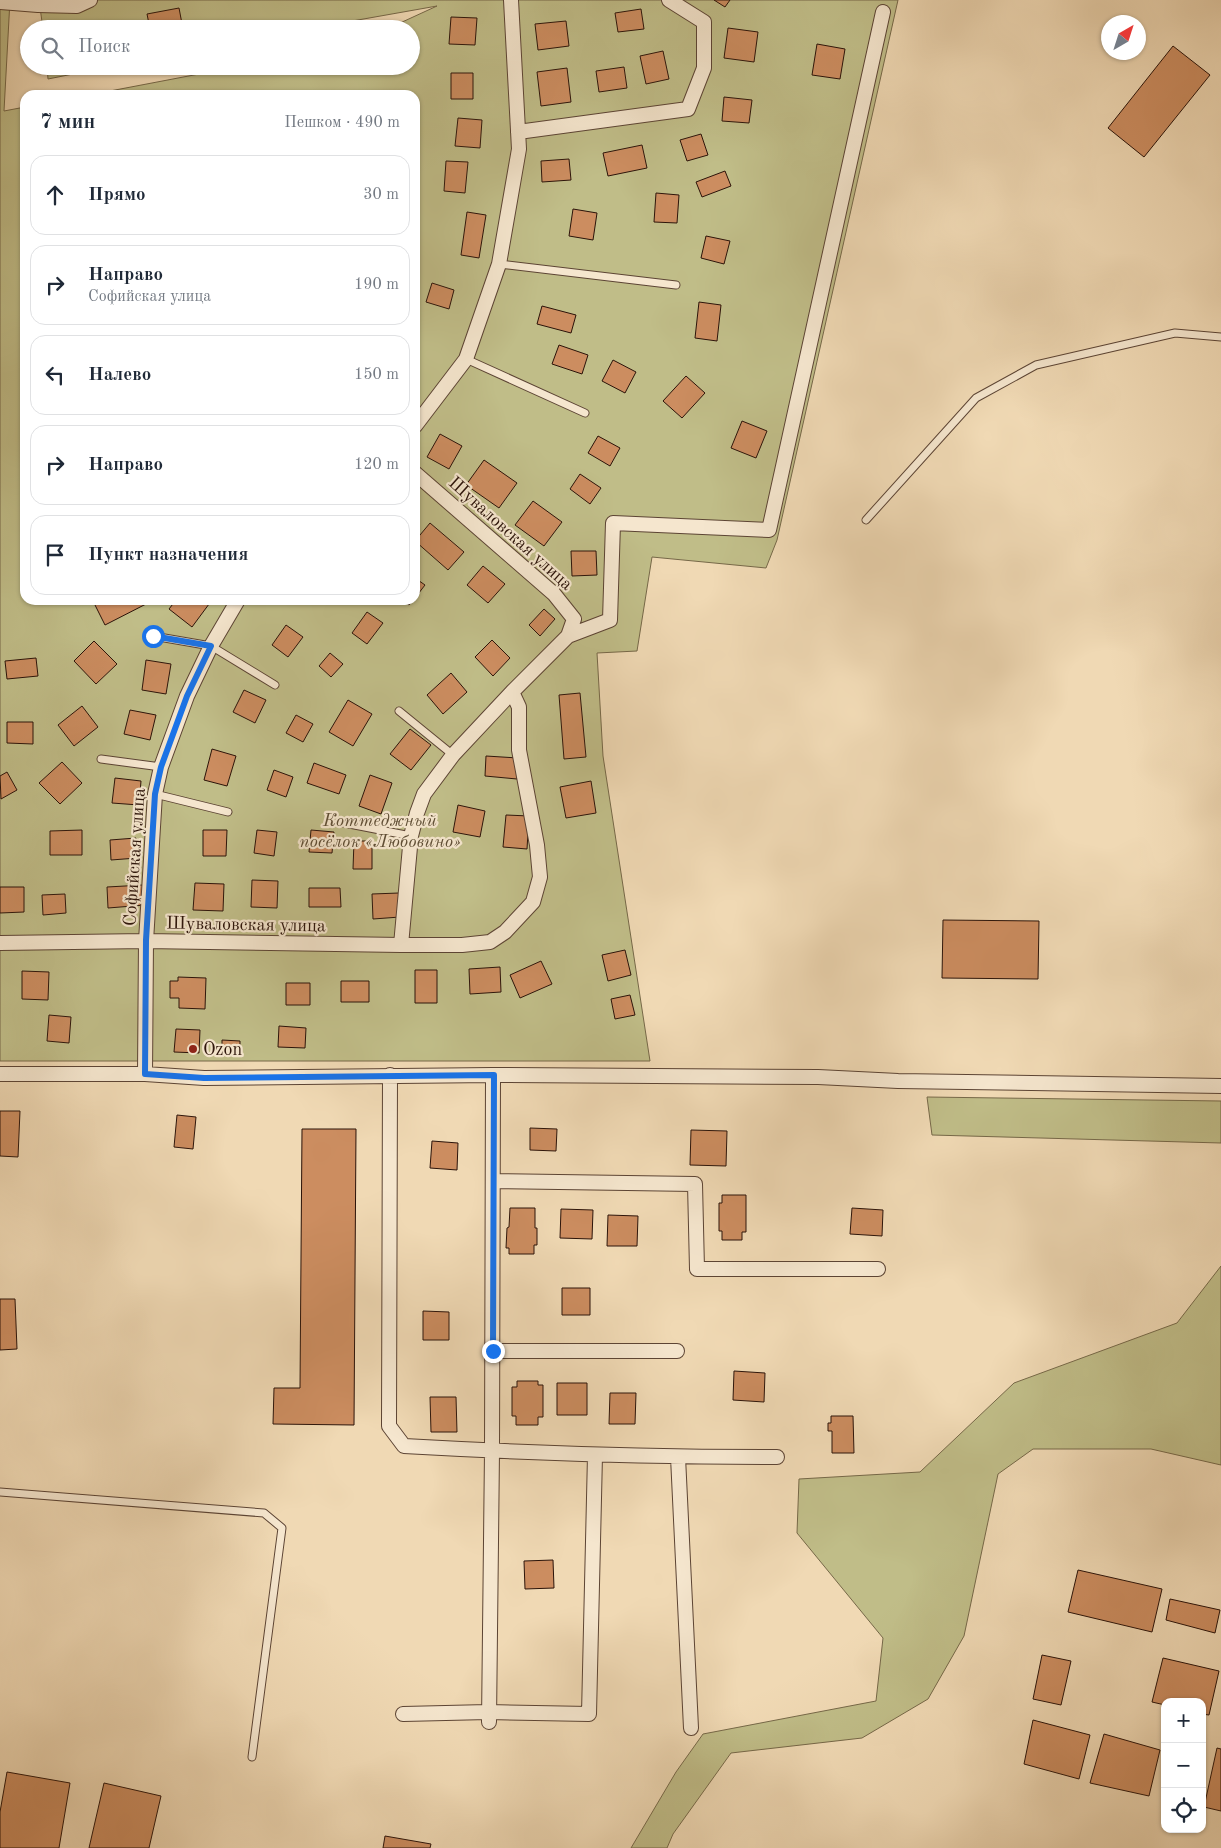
<!DOCTYPE html>
<html lang="ru">
<head>
<meta charset="utf-8">
<style>
	:root { --surface:#fff; --page:#f2f2f3; --text:#1f2937; --muted:#747a83; --line:#e0e1e3 }
	body { margin:0; font-family:"Old Standard TT",serif; background:var(--page); color:var(--text) }
	.controls { position:absolute; right:15px; bottom:15px; display:grid; overflow:hidden; border-radius:10px; box-shadow:0 1px 4px #0004 }
	.controls button { width:45px; height:45px; display:grid; place-items:center; padding:0; border:0; border-bottom:1px solid var(--line); background:var(--surface); color:var(--text); font:25px sans-serif }
	.compass { position:absolute; left:1101px; top:15px; width:45px; height:45px; border-radius:50%; background:var(--surface); box-shadow:0 1px 4px #0004; rotate:39deg }
	.stop { position:absolute; width:15px; height:15px; margin:-11px; border:4px solid #1a73e8; border-radius:50%; background:#fff }
	.stop.end { background:#1a73e8; border-color:#fff; box-shadow:0 1px 5px #0008 }
	.list { margin:0; padding:0; list-style:none }
	h2 { display:flex; justify-content:space-between; align-items:center; height:65px; margin:0; padding:0 20px; font-size:21px }
	h2 small { font-size:16px; font-weight:400; color:var(--muted) }
	.list li { display:grid; grid-template-columns:32px 1fr auto; gap:15px; align-items:center; box-sizing:border-box; height:80px; margin:0 10px 10px; padding:0 10px; border:1px solid var(--line); border-radius:15px }
	.list b { display:block; font-size:19px; white-space:nowrap }
	.list p { margin:0; font-size:16px; white-space:nowrap; color:var(--muted) }
	.list em { font-size:16px; font-style:normal; color:var(--muted) }
	.icon { flex:none; width:28px; height:28px; fill:none; stroke:currentColor; stroke-width:2; stroke-linecap:round; stroke-linejoin:round }
	.map { position:relative; flex:none; width:1221px; height:1848px; overflow:hidden }
	.search { position:absolute; background:var(--surface); box-shadow:0 1px 4px #0004; left:20px; top:20px; width:400px; height:55px; display:flex; align-items:center; gap:12px; box-sizing:border-box; padding:0 18px; border-radius:28px; color:var(--muted); font-size:19px }
	.panel { position:absolute; background:var(--surface); box-shadow:0 1px 4px #0004; left:20px; top:90px; width:400px; height:515px; border-radius:15px }
	.map>svg:first-child { display:block }
</style>
</head>
<body>
<div class="map">
<svg width="1221" height="1848" viewBox="0 0 1221 1848">
	<rect width="100%" height="100%" fill="#f0d9b4"/>
	<filter id="stains"><feTurbulence type="fractalNoise" baseFrequency=".004" numOctaves="4"/><feColorMatrix values="0 0 0 0 .2 0 0 0 0 .09 0 0 0 0 .02 0 0 0 .5 -.17"/></filter>
	<radialGradient id="worn" r=".72"><stop offset=".6" stop-color="#630" stop-opacity="0"/><stop offset="1" stop-color="#630" stop-opacity=".3"/></radialGradient>
	<!-- green -->
	<path fill="#c0bd88" stroke="#766848" d="M0,0H10L4,111L25,107V600H415V95H89L241,66H411V29H387L437,6L307,29H43L39,0H898L777,540L766,568L652,557L637,651L597,653L603,756L650,1061H0Z
		M47,66H113L48,79Z
		M927,1097L1221,1101V1143L932,1135Z
		M1221,1266V1465L1151,1449H1033L998,1474L964,1636L928,1699L862,1738L731,1753L673,1834L667,1848H631L676,1772L703,1734L876,1701L883,1638L797,1533L799,1479L920,1472L1014,1383L1177,1323Z"/>
	<!-- building -->
	<path fill="#cc8d60" stroke="#2b1309" d="M714,0H730L725,7Z
		M179,8L183,29H150L147,14Z
		M641,9L644,29L618,32L615,13Z
		M451,17L477,18L475,45L449,44Z
		M566,21L569,46L538,50L535,24Z
		M728,28L758,32L754,62L724,58Z
		M817,44L845,49L840,79L812,75Z
		M1173,46L1210,75L1144,157L1108,128Z
		M663,51L669,79L646,84L640,56Z
		M624,67L627,88L599,92L596,71Z
		M567,68L571,102L541,106L537,72Z
		M451,73H473V99H451Z
		M724,97L752,100L749,123L722,121Z
		M458,118L482,120L480,148L455,146Z
		M701,134L708,155L687,161L680,140Z
		M642,145L647,168L608,176L603,153Z
		M569,159L571,180L542,182L541,161Z
		M446,161L468,162L465,193L444,191Z
		M725,171L731,186L702,197L696,182Z
		M656,193L679,195L677,223L654,222Z
		M573,209L597,213L593,240L569,236Z
		M467,212L486,215L479,258L461,255Z
		M706,236L730,241L724,264L701,258Z
		M432,283L454,290L449,309L426,302Z
		M699,302L721,305L717,341L695,338Z
		M542,306L576,315L571,333L537,324Z
		M559,345L588,355L582,374L552,364Z
		M613,360L636,372L625,393L602,381Z
		M686,376L705,393L682,418L663,401Z
		M742,421L767,431L756,458L731,448Z
		M440,434L462,446L449,469L427,457Z
		M598,436L620,448L610,466L588,453Z
		M484,460L517,483L499,508L466,485Z
		M580,474L601,488L590,504L570,489Z
		M533,501L562,522L544,546L515,525Z
		M430,523L464,552L448,570L415,541Z
		M571,551H596L597,575L572,576Z
		M483,566L505,584L488,603L467,585Z
		M415,578L425,585L415,598Z
		M99,600H147L148,603L105,625L94,603Z
		M176,600H212L192,627L169,609Z
		M403,600H413L409,605Z
		M544,609L555,619L540,636L529,625Z
		M367,612L383,623L367,644L352,633Z
		M286,625L303,637L288,657L272,645Z
		M492,640L510,658L493,676L475,657Z
		M94,641L117,664L96,684L74,661Z
		M330,653L343,664L331,677L319,666Z
		M36,658L38,676L7,679L5,661Z
		M146,660L171,664L166,694L142,690Z
		M451,673L467,692L443,714L427,695Z
		M244,690L266,700L255,723L233,712Z
		M580,693L586,757L564,759L559,695Z
		M348,700L372,714L353,746L329,732Z
		M82,706L98,727L74,746L58,725Z
		M130,710L156,715L150,740L124,734Z
		M296,715L313,724L303,742L286,733Z
		M7,722H33V744L7,743Z
		M410,729L431,745L411,770L390,754Z
		M212,749L236,756L227,786L204,780Z
		M486,756L518,758L517,779L485,776Z
		M62,762L82,783L60,804L39,783Z
		M314,763L346,775L339,794L307,783Z
		M274,770L293,777L286,797L267,790Z
		M7,772L17,790L1,799L0,776Z
		M370,775L392,783L381,814L359,806Z
		M115,778L141,781L139,805L112,803Z
		M591,781L596,813L566,818L560,787Z
		M458,805L485,811L480,837L453,832Z
		M506,815L529,816L527,849L503,847Z
		M82,830V855H50V831Z
		M203,830H227L226,856H203Z
		M257,830L277,832L274,856L254,853Z
		M311,830L334,832L332,853L309,852Z
		M136,838L137,858L111,860L110,840Z
		M354,841H372V869H353Z
		M252,880L278,881L277,908L251,907Z
		M195,883L224,884L223,911L193,910Z
		M143,885L145,905L108,908L107,887Z
		M0,887H24V912L0,913Z
		M309,888H340L341,907H309Z
		M399,893L400,917L373,919L372,894Z
		M65,894L66,913L43,915L42,895Z
		M943,920L1039,921L1038,979L942,978Z
		M625,950L631,975L608,981L602,955Z
		M541,961L552,984L520,998L510,975Z
		M500,967L501,992L470,994L469,969Z
		M415,970H437V1003H415Z
		M22,971L49,972L48,1000L22,999Z
		M178,977L206,978L205,1009L179,1008V998H170V981H178Z
		M341,981H369V1002H341Z
		M286,983H310V1005H286Z
		M630,995L635,1015L615,1019L611,999Z
		M49,1015L71,1017L69,1043L47,1041Z
		M279,1026L306,1028L305,1048L278,1047Z
		M176,1029L200,1030L199,1053L174,1052Z
		M222,1040L240,1041V1054H222Z
		M0,1111H20L18,1157L0,1156Z
		M177,1115L196,1117L193,1149L174,1147Z
		M530,1128L557,1129L556,1151L530,1150Z
		M302,1129H356L354,1425L273,1424L274,1388H300Z
		M691,1130L727,1131L726,1166L690,1165Z
		M432,1141L458,1143L457,1170L430,1168Z
		M722,1195H746V1232H742V1240H722V1231H719V1203H722Z
		M510,1208H535V1228H537V1245H534V1254H509V1248H506L507,1228L509,1227Z
		M852,1208L883,1210L882,1236L850,1234Z
		M561,1209L593,1210L592,1239L560,1238Z
		M608,1215L638,1216L637,1246H607Z
		M562,1288H590V1315H562Z
		M0,1299H15L17,1349L0,1350Z
		M423,1311L449,1312V1340H423Z
		M734,1371L765,1373L764,1402L733,1400Z
		M517,1381H538V1385H543V1417H538V1425H516V1416H512V1387H517Z
		M557,1383H587V1415H557Z
		M610,1393H636L635,1424H609Z
		M430,1397H456L457,1432H431Z
		M831,1416H853L854,1453H832V1431H828V1423H831Z
		M553,1560L554,1588L525,1589L524,1561Z
		M1078,1570L1162,1589L1152,1632L1068,1612Z
		M1170,1599L1220,1610L1215,1633L1166,1620Z
		M1042,1655L1071,1661L1061,1705L1033,1699Z
		M1163,1658L1219,1671L1209,1715L1202,1714V1702H1165V1705L1152,1702Z
		M1033,1720L1090,1735L1079,1779L1024,1764Z
		M1104,1734L1160,1750L1149,1796L1090,1783Z
		M1217,1748L1221,1749V1811L1204,1807Z
		M7,1772L70,1783L59,1848H0V1812Z
		M104,1783L161,1796L149,1848H89Z
		M385,1836L431,1844L430,1848H383Z"/>
	<g fill="none" stroke-linecap="round" stroke-linejoin="round">
		<!-- lane casing -->
		<g stroke="#5c4434" stroke-width="9">
			<path id="lane" d="M499,264L676,285
				M466,359L585,413
				M866,520L976,398L1036,365L1175,333L1221,337
				M153,636L211,646L275,685
				M399,711L453,755
				M101,759L161,767
				M155,794L228,812
				M339,822L411,836
				M0,1492L264,1513L282,1528L252,1757"/>
		</g>
		<!-- street casing -->
		<g stroke="#5c4434" stroke-width="16">
			<path id="street" d="M0,2L38,5L77,6L90,0
				M518,132L688,109L704,68V22L669,0
				M415,426L466,359L499,264L519,149L511,0
				M568,636L610,620L613,523L769,530L883,12
				M0,943L146,941L401,945H462L490,942L505,932L533,902L540,877L537,845L519,750V707L512,692
				M401,945L411,836L417,813L424,794L453,755L512,692L568,636L574,619L554,594L415,473
				M0,1074H145L204,1078L493,1075L818,1077L898,1081L1221,1086
				M145,1074L146,941L155,794L161,767L187,696L211,646L238,600
				M390,1075L389,1426L404,1446C528,1453 652,1457 777,1457
				M494,1181L695,1184L697,1269H878
				M493,1351H677
				M678,1457L691,1728
				M403,1714L488,1712L589,1714L595,1455
				M489,1722L492,1451L493,1075"/>
		</g>
		<!-- lane -->
		<use href="#lane" stroke="#f5e6ce" stroke-width="7"/>
		<!-- street -->
		<use href="#street" stroke="#f5e6ce" stroke-width="14"/>
	</g>
	<g fill="none" stroke-linecap="round" stroke-linejoin="round">
		<!-- route -->
		<path stroke="#1a73e8" stroke-width="6" d="M153,636L211,646L187,696L161,767L155,794L146,940L145,1074L204,1078L494,1075L493,1351"/>
	</g>
	<!-- markers -->
	<circle fill="#8f2418" stroke="#f5e6ce" stroke-width="2" cx="193" cy="1049" r="5"/>
	<g text-anchor="middle" stroke-width="4.5" stroke-linejoin="round" paint-order="stroke">
		<!-- street labels -->
		<g font-size="18" fill="#2b1309" stroke="#f5e6ce">
			<text transform="translate(511 533) rotate(42)" y="6">Шуваловская улица</text>
			<text transform="translate(134 857) rotate(-86)" y="6">Софийская улица</text>
			<text transform="translate(246 924) rotate(1)" y="6">Шуваловская улица</text>
		</g>
		<!-- park labels -->
		<g font-size="18" font-style="italic" fill="#5f4e35" stroke="#f5e6ce">
			<text x="380" y="826">Коттеджный<tspan x="380" dy="21">посёлок «Любовино»</tspan></text>
		</g>
		<!-- poi labels -->
		<g font-size="18" fill="#2b1309" stroke="#f5e6ce" text-anchor="start">
			<text x="203" y="1055">Ozon</text>
		</g>
	</g>
	<rect width="100%" height="100%" filter="url(#stains)"/>
	<rect width="100%" height="100%" fill="url(#worn)"/>
</svg>
<div class="controls">
<button>+</button>
<button>−</button>
<button><svg class="icon" aria-label="locate" viewBox="0 0 24 24"><circle cx="12" cy="12" r="6"/><path d="M12 2v4M12 18v4M2 12h4M18 12h4"/></svg></button>
</div>
<svg class="compass" viewBox="-18 -18 36 36"><path d="M0-13l5 13h-10z" fill="#e53935"/><path d="M0 13l5-13h-10z" fill="#747a83"/></svg>
<div class="stop" style="left:153px;top:636px"></div>
<div class="stop end" style="left:493px;top:1351px"></div>
<div class="search"><svg class="icon" aria-label="search" viewBox="0 0 24 24"><circle cx="10" cy="10" r="6"/><path d="M15 15l6 6"/></svg>Поиск</div>
<section class="panel">
<h2>7 мин<small>Пешком · 490 m</small></h2>
<ul class="list">
<li><svg class="icon" aria-label="ahead" viewBox="0 0 24 24"><path d="M12 20V5M6 11l6-6 6 6"/></svg><div><b>Прямо</b></div><em>30 m</em></li>
<li><svg class="icon" aria-label="right" viewBox="0 0 24 24"><path d="M7 20v-9h11M14 6l5 5-5 5"/></svg><div><b>Направо</b><p>Софийская улица</p></div><em>190 m</em></li>
<li><svg class="icon" aria-label="left" viewBox="0 0 24 24"><path d="M17 20v-9H6M10 6l-5 5 5 5"/></svg><div><b>Налево</b></div><em>150 m</em></li>
<li><svg class="icon" aria-label="right" viewBox="0 0 24 24"><path d="M7 20v-9h11M14 6l5 5-5 5"/></svg><div><b>Направо</b></div><em>120 m</em></li>
<li><svg class="icon" aria-label="arrive" viewBox="0 0 24 24"><path d="M6 21V4h12l-3 4 3 4H6"/></svg><div><b>Пункт назначения</b></div></li>
</ul>
</section>
</div>
</body>
</html>
